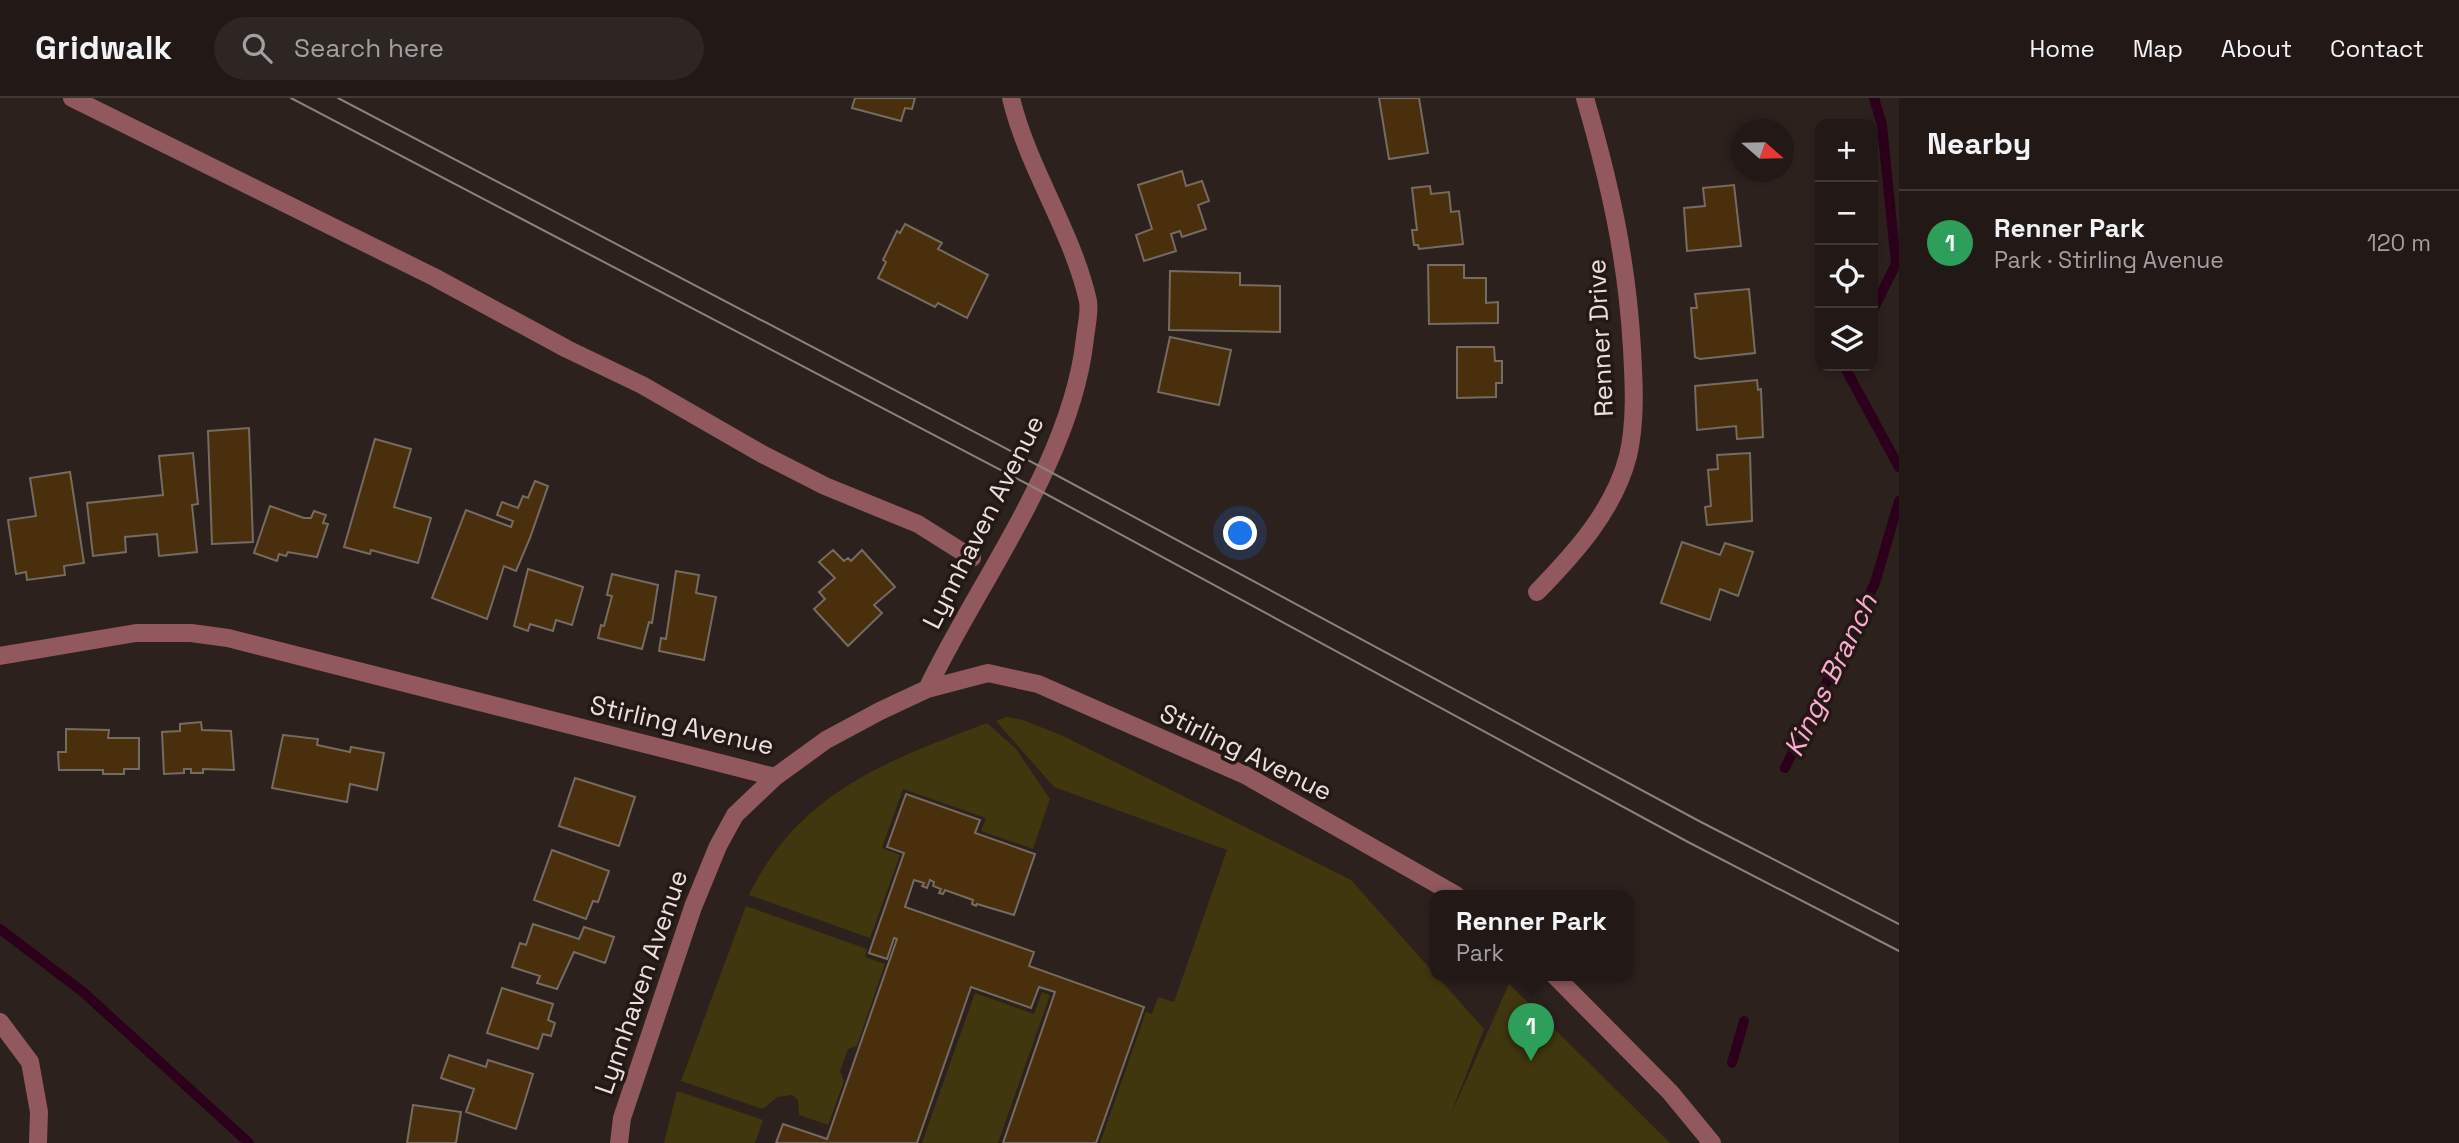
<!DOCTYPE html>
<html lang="en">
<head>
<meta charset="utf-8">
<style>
	:root { --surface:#221916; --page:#2e2623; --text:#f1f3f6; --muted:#a2a0a1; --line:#3f3835; --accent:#14d5b3 }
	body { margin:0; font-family:"Space Grotesk",sans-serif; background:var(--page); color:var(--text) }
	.controls { position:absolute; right:21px; top:21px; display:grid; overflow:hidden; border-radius:14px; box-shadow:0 4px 10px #0003 }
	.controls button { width:63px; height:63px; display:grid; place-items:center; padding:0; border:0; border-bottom:2px solid var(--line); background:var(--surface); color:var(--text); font:35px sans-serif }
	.compass { position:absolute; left:1731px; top:21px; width:63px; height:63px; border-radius:50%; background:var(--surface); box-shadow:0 4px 10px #0003; rotate:110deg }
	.you { position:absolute; left:1241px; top:436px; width:24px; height:24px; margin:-18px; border:5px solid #fff; border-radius:50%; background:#1a73e8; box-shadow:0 0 0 10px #1a73e833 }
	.badge { display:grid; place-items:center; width:46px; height:46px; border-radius:50%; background:var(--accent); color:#fff; font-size:23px; font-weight:700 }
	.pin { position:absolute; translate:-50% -58px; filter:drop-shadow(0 2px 4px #0008) }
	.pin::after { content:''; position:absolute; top:37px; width:24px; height:21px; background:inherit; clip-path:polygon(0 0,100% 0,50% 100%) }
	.popup { position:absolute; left:1430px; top:792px; width:203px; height:91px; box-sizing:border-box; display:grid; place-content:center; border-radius:14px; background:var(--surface); filter:drop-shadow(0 2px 5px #0005); font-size:23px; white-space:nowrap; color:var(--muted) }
	.popup b { font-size:26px; color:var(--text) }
	.popup::after { content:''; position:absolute; left:50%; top:100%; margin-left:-14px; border:14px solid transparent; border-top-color:var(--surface) }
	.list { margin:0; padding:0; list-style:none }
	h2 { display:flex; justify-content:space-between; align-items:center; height:91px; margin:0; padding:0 28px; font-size:30px }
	h2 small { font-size:23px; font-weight:400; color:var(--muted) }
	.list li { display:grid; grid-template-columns:46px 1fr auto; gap:21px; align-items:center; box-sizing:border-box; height:105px; padding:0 28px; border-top:2px solid var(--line) }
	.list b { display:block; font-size:26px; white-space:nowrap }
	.list p { margin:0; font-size:23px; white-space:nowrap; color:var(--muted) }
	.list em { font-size:23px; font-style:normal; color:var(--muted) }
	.icon { flex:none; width:38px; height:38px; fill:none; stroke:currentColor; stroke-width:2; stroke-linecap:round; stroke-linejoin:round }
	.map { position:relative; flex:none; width:1899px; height:1045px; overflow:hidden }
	header { display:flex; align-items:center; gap:42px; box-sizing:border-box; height:98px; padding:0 35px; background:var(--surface); border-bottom:2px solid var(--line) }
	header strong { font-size:33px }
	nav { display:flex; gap:38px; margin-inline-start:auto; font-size:24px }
	.search { width:490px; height:63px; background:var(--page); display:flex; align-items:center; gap:18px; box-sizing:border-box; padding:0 24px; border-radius:38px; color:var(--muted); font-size:26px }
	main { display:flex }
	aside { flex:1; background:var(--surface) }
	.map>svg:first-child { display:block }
</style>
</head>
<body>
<header>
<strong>Gridwalk</strong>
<div class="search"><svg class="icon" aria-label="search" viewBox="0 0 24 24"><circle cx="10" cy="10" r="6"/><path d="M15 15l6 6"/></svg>Search here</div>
<nav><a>Home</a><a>Map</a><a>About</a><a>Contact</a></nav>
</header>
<main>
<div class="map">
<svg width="1899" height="1045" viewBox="0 0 1899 1045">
	<rect width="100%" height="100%" fill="#2d211d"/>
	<!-- green -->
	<path fill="#41370f" d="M1007,619L1023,622L1063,638L1351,782L1484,931L1449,1021L1509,886L1670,1045H1100L1146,914L1152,916L1158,899L1174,904L1227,752L1054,689L996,623Z
		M987,625L1016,651L1050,701L1033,751L981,733L986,720L903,691L882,750L900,757L870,840L749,797C798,695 888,662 987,625Z
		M746,808L867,851L865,859L885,866L857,948L848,951L840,973L844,983L828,1027L799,1017L798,1002L792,997L777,999L763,1011L681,983Z
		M1042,894L1050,897L998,1045H922L975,895L1034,916Z
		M677,993L763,1022L755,1045H664Z"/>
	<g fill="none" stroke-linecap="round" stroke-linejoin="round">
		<!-- stream -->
		<path stroke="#2c001b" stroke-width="10" d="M1873,212L1896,166L1882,27L1874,0
			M1844,268L1899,369
			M1785,670L1875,485L1899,403
			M0,831L83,894L249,1045
			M1732,965L1744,923"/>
	</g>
	<!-- building -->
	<path fill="#4a2f0c" stroke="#756b60" stroke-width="2" d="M855,0H915L912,11L905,10L901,23L852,10Z
		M1379,0H1419L1428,55L1389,61Z
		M1182,73L1186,88L1202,83L1209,103L1198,107L1206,131L1182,139L1180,133L1171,136L1176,153L1144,163L1136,137L1152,131L1138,87Z
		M1734,87L1741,148L1687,153L1684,110L1705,108L1703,90Z
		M1430,88L1431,96L1449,94L1451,114L1459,113L1463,146L1419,151L1418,147H1414L1412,132H1417L1412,90Z
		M905,126L942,145L938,151L988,177L967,220L938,205L935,209L878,180L886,164L883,162L897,133L900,135Z
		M1428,167H1464V180H1486V205L1498,204V225L1429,226Z
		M1170,173L1240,175V187L1280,188V234L1169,232Z
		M1749,191L1755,255L1700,261L1695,259L1691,210H1697L1695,196Z
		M1170,239L1231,252L1219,307L1158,294Z
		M1457,249H1494L1495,263H1502V285H1496V299L1457,300Z
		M1757,282L1758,292L1761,291L1763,339L1737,341L1736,328L1697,332L1695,288Z
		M249,330L253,444L212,446L208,333Z
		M375,341L411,351L394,409L431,420L418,465L371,452L370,456L344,449Z
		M193,355L198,406L192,407L197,454L159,458L157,436L125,439L126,454L93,458L87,405L163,397L159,358Z
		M1750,355L1752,423L1707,427L1705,409L1711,408L1708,372L1718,371L1717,357Z
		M70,374L84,465L64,468L65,477L27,482L26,474L16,476L8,422L36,418L30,380Z
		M535,383L548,388L530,440L516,473L504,468L487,521L432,500L466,412L511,429L513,423L497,417L502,404L518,410L523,398L528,400Z
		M270,408L304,420H311L314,413L326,417L323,425L328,426L317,459L288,454L286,458L279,456L277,463L254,455Z
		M1682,444L1720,457L1725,445L1753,454L1738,498L1720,491L1710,522L1661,505Z
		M833,452L844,463L848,460L851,463L862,452L895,489L874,507L882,515L848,548L814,511L825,501L819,494L835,480L819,464Z
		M528,471L583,489L572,527L556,522L553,533L530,526L528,533L514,528Z
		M676,473L699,477L696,495L716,499L704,562L659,553L661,540L666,541Z
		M612,476L658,487L652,525L649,524L642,551L598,540L601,527L604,528L612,498L607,497Z
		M201,624L202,632L231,633L234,672L203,671V675H191V671H184V675L164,676L162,634L180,633V626Z
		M66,631L109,632L108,640H139V671H124V676H103V672H59L58,654H66Z
		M283,637L318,641L317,647L350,654L351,649L384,655L377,692L350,686L347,704L272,690Z
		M575,680L635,699L619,748L559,728Z
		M906,696L980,722L975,735L1035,756L1014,817L977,806L976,808L972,806L973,802L945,792L943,796L939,795L941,791L933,788L934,784L930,782L927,790L922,788L924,785L914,782L905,809L1034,854L1029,868L1144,909L1096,1045H1003L1055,894L1039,889L1031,910L971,889L917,1045H776L783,1026L827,1041L897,841L894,840L887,861L869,855L904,755L887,749Z
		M552,752L609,773L598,804L593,803L586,821L534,802Z
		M533,826L579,841L584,829L614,839L605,865L574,854L557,891L537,885L540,878L512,869L520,845L526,847Z
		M502,890L553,906L548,922L555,925L551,938L543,936L538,951L487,935Z
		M449,957L486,969L488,962L533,976L516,1031L466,1014L474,991L441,980Z
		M413,1007L461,1014L456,1045H407Z"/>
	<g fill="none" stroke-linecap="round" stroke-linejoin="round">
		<!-- lane -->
		<path stroke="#91595e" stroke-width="18" d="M72,0L434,179L567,251L642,287L762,356L825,388L918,426L972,460"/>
		<!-- street -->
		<path stroke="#91595e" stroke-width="18" d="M1537,494C1575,455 1614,412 1628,358C1636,324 1634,286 1632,251C1627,161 1610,86 1585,0
			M0,558L136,535H191L228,540L775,679L826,642L880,613L927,591L988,575L1038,586L1245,677L1456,797
			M927,591C980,481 1072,362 1085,240C1086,229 1090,214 1088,203C1072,132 1028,71 1011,0
			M1554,877L1670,994L1712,1045
			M0,924L30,964L39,1014L38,1045
			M619,1045L622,1020L693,809L718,748L735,717L775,679"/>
		<!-- tram -->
		<path stroke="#8c817e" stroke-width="2" d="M291,0L1035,390L1688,744L1899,853
			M338,0L1045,371L1699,723L1899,826"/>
	</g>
	<g text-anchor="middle" stroke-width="7" stroke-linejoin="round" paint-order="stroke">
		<!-- street labels -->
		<g font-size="26" fill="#eae1de" stroke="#241814">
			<text transform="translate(1600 240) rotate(-93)" y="9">Renner Drive</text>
			<text transform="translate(983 424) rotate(-63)" y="9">Lynnhaven Avenue</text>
			<text transform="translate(682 627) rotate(13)" y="9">Stirling Avenue</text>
			<text transform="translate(1246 654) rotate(26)" y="9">Stirling Avenue</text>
			<text transform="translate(641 884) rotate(-71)" y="9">Lynnhaven Avenue</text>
		</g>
		<!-- water labels -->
		<g font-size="28" font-style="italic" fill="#faaad3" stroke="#241814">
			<text transform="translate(1830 577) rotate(-64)" y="10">Kings Branch</text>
		</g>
	</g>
</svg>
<div class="controls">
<button>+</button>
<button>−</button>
<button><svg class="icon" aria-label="locate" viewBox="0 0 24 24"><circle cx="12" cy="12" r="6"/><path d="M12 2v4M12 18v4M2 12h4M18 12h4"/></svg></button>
<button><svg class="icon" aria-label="layers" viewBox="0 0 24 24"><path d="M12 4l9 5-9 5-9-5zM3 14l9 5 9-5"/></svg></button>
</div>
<svg class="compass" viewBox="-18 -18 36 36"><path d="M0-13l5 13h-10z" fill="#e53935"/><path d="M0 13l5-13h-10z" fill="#a2a0a1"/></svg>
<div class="you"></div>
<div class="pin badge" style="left:1531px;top:963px;background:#2e9e5b">1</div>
<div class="popup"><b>Renner Park</b>Park</div>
</div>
<aside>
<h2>Nearby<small></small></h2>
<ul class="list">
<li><span class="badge" style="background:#2e9e5b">1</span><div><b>Renner Park</b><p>Park · Stirling Avenue</p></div><em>120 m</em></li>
</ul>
</aside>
</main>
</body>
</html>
